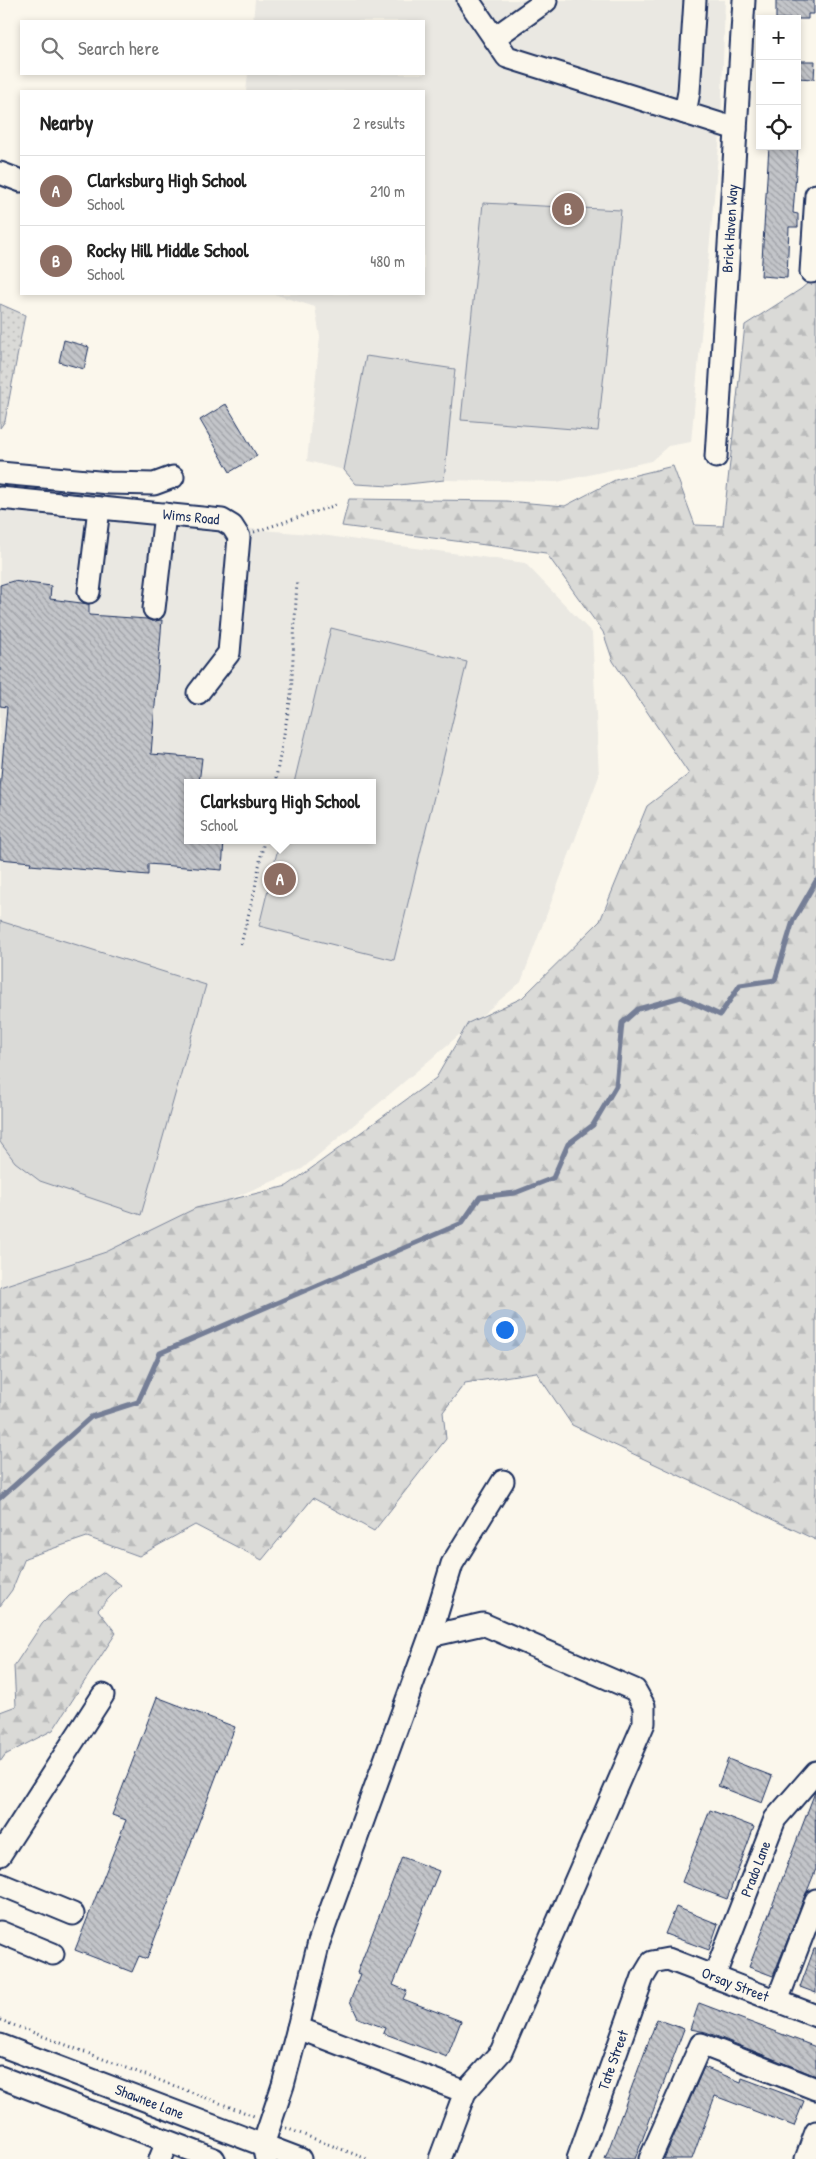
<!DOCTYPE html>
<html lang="en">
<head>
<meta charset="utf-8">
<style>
	:root { --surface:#fff; --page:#f2f2f2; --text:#222; --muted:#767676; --line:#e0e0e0; --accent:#111827 }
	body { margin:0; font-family:"Patrick Hand",sans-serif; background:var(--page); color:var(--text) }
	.controls { position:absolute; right:15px; top:15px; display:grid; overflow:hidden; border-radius:0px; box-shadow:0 2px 8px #0003 }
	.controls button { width:45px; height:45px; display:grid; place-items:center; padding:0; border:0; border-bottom:1px solid var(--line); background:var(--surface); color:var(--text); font:25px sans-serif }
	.you { position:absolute; left:504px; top:1329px; width:18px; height:18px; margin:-12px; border:4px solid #fff; border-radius:50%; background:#1a73e8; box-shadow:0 0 0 8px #1a73e833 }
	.badge { display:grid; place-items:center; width:32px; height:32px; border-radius:50%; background:var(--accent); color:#fff; font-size:16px; font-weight:700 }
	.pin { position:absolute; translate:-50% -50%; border:2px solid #fff; box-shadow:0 1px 5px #0006 }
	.popup { position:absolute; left:184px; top:779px; width:192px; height:65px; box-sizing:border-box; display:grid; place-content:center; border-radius:0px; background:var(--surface); filter:drop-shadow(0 1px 4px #0005); font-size:16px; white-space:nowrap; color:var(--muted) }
	.popup b { font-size:19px; color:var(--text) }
	.popup::after { content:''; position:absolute; left:50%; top:100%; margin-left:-10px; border:10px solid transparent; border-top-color:var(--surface) }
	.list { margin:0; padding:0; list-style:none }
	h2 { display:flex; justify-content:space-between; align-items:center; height:65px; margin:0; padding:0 20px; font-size:21px }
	h2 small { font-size:16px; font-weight:400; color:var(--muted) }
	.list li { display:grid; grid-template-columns:32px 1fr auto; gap:15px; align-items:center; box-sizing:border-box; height:70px; padding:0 20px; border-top:1px solid var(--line) }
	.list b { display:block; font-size:19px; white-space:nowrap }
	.list p { margin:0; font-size:16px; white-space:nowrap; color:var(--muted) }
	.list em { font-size:16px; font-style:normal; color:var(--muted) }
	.icon { flex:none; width:28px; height:28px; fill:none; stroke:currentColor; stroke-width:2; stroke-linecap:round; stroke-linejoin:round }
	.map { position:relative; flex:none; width:816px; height:2159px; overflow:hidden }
	.search { position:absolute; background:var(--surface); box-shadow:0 2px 8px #0003; left:20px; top:20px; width:405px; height:55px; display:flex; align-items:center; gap:12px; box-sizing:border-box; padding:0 18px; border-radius:0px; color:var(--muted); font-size:19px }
	.panel { position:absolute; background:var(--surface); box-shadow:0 2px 8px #0003; left:20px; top:90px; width:405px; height:205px; border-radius:0px }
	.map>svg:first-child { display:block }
</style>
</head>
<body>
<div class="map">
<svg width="816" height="2159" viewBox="0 0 816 2159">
	<defs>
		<pattern id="green-dots" width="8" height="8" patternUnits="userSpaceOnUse" patternTransform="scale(1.25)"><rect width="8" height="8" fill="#dadad7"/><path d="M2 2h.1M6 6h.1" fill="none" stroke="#babbbb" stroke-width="1.8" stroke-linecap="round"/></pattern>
		<pattern id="forest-firs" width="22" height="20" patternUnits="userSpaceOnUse" patternTransform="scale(1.25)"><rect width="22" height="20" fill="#dadad7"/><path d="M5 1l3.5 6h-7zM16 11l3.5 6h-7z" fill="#babbbb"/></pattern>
		<pattern id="building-back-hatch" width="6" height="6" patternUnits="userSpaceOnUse" patternTransform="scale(1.25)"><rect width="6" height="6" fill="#c3c5c9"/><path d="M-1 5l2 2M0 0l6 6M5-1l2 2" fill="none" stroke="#9ea0a6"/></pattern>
	</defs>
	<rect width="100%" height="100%" fill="#fbf7ec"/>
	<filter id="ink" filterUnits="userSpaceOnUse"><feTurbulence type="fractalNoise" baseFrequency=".02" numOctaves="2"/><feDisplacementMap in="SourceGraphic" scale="10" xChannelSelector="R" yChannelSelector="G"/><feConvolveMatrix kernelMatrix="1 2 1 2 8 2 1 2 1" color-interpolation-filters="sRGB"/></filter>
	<g filter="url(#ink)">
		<!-- built -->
		<path fill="#eae8e2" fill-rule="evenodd" d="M255,0H725L721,124L691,442L668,446L651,461L557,482L444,480L390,486L356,484L344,470L307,461L320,337L315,307L274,294H424V91H246L248,74H424V21H253Z
			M0,507L321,535L525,563L592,633L599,776L521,982L302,1169L0,1296ZM188,783H372V840H188Z"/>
		<!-- green -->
		<path fill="url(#green-dots)" stroke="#7a849a" d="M0,304L25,315L5,421L0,428Z"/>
		<!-- forest -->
		<path fill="url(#forest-firs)" stroke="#7a849a" d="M816,276V1540L572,1425L536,1372L465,1383L443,1412L446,1439L374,1531L313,1498L262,1560L195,1525L139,1556L87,1537L25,1558L12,1590L0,1606V1287L106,1252L196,1208L287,1186L436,1078L468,1023L522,998L600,921L647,806L689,774L613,661L603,632L546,553L342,526L349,499L506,501L565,506L615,480L673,466L695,525L723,526L745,325L801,289Z
			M104,1572L121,1585L98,1610L116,1633L53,1730L5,1755L0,1762V1712L16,1706L14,1666L42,1624L69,1596Z"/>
		<!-- pitch -->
		<path fill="#dadad7" stroke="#7a849a" d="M483,203L621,210L598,431L461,420Z
			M366,356L455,369L444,480L390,486L356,484L344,470Z
			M331,628L467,662L394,960L259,926L280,840H372V783H294Z
			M0,921L206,985L141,1215L40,1181L15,1162L0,1142Z"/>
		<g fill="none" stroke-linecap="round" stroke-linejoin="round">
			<!-- stream -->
			<path stroke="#747e96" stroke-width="5" d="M0,1498L91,1417L138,1402L160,1353L462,1223L480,1197L515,1193L553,1178L568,1144L593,1125L616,1086L622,1023L638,1009L681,997L720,1015L740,985L775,980L793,921L816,881"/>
		</g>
		<!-- building -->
		<path fill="url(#building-back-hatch)" stroke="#1b2f5e" d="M776,0H814V14H808V19H776Z
			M797,61H815L814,79L797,78Z
			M769,146H798L793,213L798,214V227H789L787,278L761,276Z
			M64,340L89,347L84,369L59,362Z
			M226,404L257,456L230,472L200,420Z
			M13,581L51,586L50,599L89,604V615L147,619L153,621L162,620L151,754L202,758L199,783H188V840H224L222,870L148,864V875L30,865L31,862L0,859V789L7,707L0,706V585Z
			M157,1697L235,1727L147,1959L139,1956L132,1972L75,1950L126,1820L112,1815Z
			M728,1759L772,1776L762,1803L718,1786Z
			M815,1792L816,1869L773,1976L749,1967Z
			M710,1810L754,1827L727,1899L682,1882Z
			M402,1857L439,1871L393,1985L407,1991L403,1999L461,2021L447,2057L383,2033L385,2028L358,2018L350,2001L361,1974L357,1973Z
			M676,1907L718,1924L709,1950L665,1934Z
			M814,1949H816V1993L800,1987Z
			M699,2003L816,2047V2076L706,2032L690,2029Z
			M657,2019L684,2029L672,2061L635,2159H605Z
			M704,2067L741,2082L742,2078L804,2101L794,2126L715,2096L692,2159H664Z"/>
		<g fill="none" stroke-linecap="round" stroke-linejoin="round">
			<!-- minor casing -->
			<g stroke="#1b2f5e" stroke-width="25">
				<g id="minor">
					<path d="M468,0L507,57L736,129"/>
					<path d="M494,38L546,1"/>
					<path d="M685,113L689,92L695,0"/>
					<path d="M0,173L21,181"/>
					<path d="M811,272L816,195"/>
					<path id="s1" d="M716,457L744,0"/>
					<path d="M0,473L109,483L154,484L173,477"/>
					<path id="s2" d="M0,498L222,520L232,526L239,537L229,653L198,693"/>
					<path d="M89,592L99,508"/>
					<path d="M154,609L165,514"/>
					<path d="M430,1636L483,1624L635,1690L644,1706V1723L501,2052L465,2092"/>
					<path d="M0,1855L103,1695"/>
					<path d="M0,1884L73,1914"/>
					<path d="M0,1932L53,1954"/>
					<path id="s3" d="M714,1977L775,1819L816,1772"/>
					<path d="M777,2001L816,1900"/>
					<path d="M298,2028L319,1942L430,1636L452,1564L503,1481"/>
					<path id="s4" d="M0,2045L300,2159"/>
					<path d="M0,2077L214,2159"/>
					<path d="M160,2159L167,2142"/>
					<path d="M266,2159L263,2145L283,2085L298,2028L465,2092L440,2159"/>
					<path id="s5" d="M578,2159L643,1977L652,1962L668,1959L816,2016"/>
					<path d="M650,2159L701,2044L816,2089"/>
					<path d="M806,2159L816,2132"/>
				</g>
			</g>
			<!-- path -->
			<path stroke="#1b2f5e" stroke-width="3" stroke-dasharray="1 4" stroke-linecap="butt" d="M254,532L339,504
				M275,783L291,696L297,581
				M241,944L254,893L264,840
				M0,2020L254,2116
				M286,2128L367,2159"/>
			<!-- minor -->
			<use href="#minor" stroke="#fbf7ec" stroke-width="21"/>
		</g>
	</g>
	<g text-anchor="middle" stroke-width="5" stroke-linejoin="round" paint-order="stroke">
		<!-- street labels -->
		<g font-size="15" fill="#1b2f5e" stroke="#fbf7ec">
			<text dy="5" stroke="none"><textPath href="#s1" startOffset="229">Brick Haven Way</textPath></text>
			<text dy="5" stroke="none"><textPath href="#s2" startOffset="192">Wims Road</textPath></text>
			<text dy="5" stroke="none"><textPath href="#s3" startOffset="116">Prado Lane</textPath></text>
			<text dy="5" stroke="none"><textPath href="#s5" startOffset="299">Orsay Street</textPath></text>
			<text dy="5" stroke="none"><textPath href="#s5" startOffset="105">Tate Street</textPath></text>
			<text dy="5" stroke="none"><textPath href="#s4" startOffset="160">Shawnee Lane</textPath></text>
		</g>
	</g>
</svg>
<div class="controls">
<button>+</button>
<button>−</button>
<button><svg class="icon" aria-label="locate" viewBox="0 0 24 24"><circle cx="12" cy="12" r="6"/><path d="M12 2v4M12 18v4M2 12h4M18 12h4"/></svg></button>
</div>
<div class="you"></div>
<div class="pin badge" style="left:280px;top:879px;background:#8d6e63">A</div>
<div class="popup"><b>Clarksburg High School</b>School</div>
<div class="pin badge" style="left:568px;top:209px;background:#8d6e63">B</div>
<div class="search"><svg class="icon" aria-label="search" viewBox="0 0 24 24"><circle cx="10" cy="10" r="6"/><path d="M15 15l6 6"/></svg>Search here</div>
<section class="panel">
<h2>Nearby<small>2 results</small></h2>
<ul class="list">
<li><span class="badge" style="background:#8d6e63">A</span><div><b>Clarksburg High School</b><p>School</p></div><em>210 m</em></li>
<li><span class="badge" style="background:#8d6e63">B</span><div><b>Rocky Hill Middle School</b><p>School</p></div><em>480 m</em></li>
</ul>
</section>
</div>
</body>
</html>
